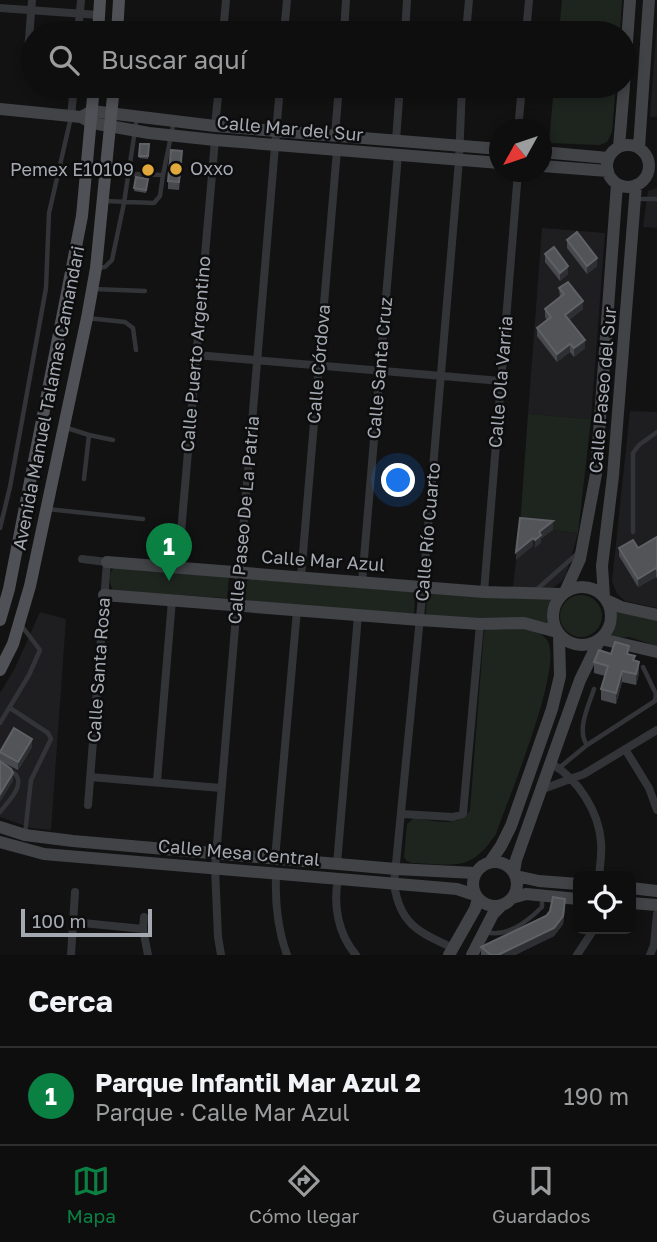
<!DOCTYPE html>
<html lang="es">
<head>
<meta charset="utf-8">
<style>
	:root { --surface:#0e0e0e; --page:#1c1c1c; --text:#f1f3f6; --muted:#9b9c9e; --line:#2e2e2e; --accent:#0b8043 }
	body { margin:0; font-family:"Golos Text",sans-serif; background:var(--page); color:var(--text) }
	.controls { position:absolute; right:21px; bottom:21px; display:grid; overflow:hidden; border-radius:10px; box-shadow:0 4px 10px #0003 }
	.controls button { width:63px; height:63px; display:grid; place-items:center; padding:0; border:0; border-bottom:2px solid var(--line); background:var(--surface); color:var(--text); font:35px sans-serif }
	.compass { position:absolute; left:489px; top:119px; width:63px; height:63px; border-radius:50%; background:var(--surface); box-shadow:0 4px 10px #0003; rotate:230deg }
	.scale { position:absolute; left:21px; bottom:18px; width:131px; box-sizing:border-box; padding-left:7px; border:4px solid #a4a9b2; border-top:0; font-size:19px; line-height:24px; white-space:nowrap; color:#a4a9b2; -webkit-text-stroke:5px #0d0d0e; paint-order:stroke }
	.you { position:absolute; left:399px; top:481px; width:24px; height:24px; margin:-18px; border:5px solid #fff; border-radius:50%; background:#1a73e8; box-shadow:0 0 0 10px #1a73e833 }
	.badge { display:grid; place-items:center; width:46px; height:46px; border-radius:50%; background:var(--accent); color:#fff; font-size:23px; font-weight:700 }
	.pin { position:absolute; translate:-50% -58px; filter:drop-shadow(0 2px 4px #0008) }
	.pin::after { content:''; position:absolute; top:37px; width:24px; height:21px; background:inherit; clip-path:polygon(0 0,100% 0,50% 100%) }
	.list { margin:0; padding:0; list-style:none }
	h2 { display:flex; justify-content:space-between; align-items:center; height:91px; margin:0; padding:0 28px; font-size:30px }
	h2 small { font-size:23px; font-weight:400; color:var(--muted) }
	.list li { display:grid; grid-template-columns:46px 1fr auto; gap:21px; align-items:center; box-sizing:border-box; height:98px; padding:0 28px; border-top:2px solid var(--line) }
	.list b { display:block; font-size:26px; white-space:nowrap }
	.list p { margin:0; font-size:23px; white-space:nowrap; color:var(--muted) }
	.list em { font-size:23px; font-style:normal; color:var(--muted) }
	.icon { flex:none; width:38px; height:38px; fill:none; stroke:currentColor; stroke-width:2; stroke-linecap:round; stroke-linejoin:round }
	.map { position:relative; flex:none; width:657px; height:955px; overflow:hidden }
	.search { position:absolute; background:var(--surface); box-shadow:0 4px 10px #0003; left:21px; right:21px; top:21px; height:77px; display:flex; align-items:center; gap:18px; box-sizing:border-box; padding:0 24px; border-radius:38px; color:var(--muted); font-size:26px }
	.sheet { height:189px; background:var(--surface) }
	nav { display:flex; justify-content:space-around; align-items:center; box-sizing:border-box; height:98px; border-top:2px solid var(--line); background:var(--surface); font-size:19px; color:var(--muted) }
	nav a { display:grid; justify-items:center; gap:4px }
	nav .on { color:var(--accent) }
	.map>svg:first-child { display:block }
</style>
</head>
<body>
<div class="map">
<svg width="657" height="955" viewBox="0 0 657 955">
	<rect width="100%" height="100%" fill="#121213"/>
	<!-- built -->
	<path fill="#1e1e20" d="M657,23V117H650Z
		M657,188V228L643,227L648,191Z
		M542,228L605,233L591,419L528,414Z
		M630,411L657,412V608L625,601L617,594L612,581Z
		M520,526L578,533L566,575L561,582L554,587L542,590L513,587Z
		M40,612L66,619L51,830L31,828L0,817V693L15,668Z"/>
	<!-- green -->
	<path fill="#1e251f" d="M562,0H622L620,33H559Z
		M554,86H616L612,132L607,142L600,145L549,143Z
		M528,414L591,419L578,533L520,526Z
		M115,566L229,577L227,598L113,591C109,583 108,573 115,566Z
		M250,579L415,592L414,614L250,602L245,599L246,582Z
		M427,591L555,599L549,606L547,625L426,615Z
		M560 616a21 21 0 1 1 42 0a21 21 0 1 1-42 0Z
		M616,609L657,620V646L629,637L611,638L617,621Z
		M513,626C524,629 541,630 547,640C565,665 507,801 496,834C470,873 454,864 412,863L407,861L404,857L407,824L414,818C432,820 459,829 470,810L484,631L495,627Z"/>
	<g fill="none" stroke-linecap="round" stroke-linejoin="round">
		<!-- lane -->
		<path stroke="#333438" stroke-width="4.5" d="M163,175L174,121
			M636,199H657
			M104,201L154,203L160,196L163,175L106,173
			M97,268L105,267L112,260L124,203L137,117
			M93,289L145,291
			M87,318L125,322L133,328L136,350
			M64,427L89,435L84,479
			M89,435L113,440
			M47,509L143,519
			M0,528L10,487L46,288L49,213L71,117
			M633,532V453L639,445L657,432
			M535,591L578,553
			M10,708L48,733L51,739L31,780L25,834
			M0,723L29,675L40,650L21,625
			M587,745C576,730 589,705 594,689
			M0,765C5,768 12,771 16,775C25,786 6,804 0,812
			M559,768L587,745L655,701L656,694L643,667
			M486,932C507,938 528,921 542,907V897"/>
		<!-- street -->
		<path stroke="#333438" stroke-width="8" d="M0,8L99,15
			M78,33L81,0
			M223,33L226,0
			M284,33L287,0
			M344,33L346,0
			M405,33L407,0
			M466,33L469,0
			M526,33L529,0
			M28,52L32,0
			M71,116L74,86
			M215,126L219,86
			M518,130L522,86
			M335,135L339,86
			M396,140L400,86
			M196,355L501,381
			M82,559L107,562L88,805
			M178,567L215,140
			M301,577L337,150
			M362,582L398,155
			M484,592L518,172
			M625,749L649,788L657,810
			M552,764C578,779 599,812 601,842C602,854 600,865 599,876
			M90,777L221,788
			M157,781L172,600
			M543,789L584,774L657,730
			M402,814L453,817L463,814L480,624
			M275,859L297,610
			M337,864L358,615
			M276,874C275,902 277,928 287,955
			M338,879C333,905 338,934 356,955
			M144,917L143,929L148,955
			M73,922L143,929
			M453,948C419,932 400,925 394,884L423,587L459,160L462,86
			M71,955L75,892
			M221,955L218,937L215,868L280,86
			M577,955L594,929
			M650,955L654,945L657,914"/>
		<!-- secondary -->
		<path stroke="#414347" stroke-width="12" d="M624,84L630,0
			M0,109L81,117L92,123L149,133L215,140L500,163
			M83,116L92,111L215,126L500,149
			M607 166a21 21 0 1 1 42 0a21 21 0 1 1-42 0Z
			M619,147L624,86
			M639,148L649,0
			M542,152L608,158
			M542,166L608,171
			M107,562L484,592L562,594
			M553 616a29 29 0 1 1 58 0a29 29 0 1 1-58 0Z
			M565,592L580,559L596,474L617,184
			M104,595L420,620L480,624L524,623L557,632
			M604,597L602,566L613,476L636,185
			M606,600L621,607L657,615
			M601,639L657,652
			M0,827L25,835L73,841L396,869L475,873
			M0,842L44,854L457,889L475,895
			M473 884a22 22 0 1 1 44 0a22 22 0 1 1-44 0Z
			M490,862L501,846L511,826L552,709L560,676L559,636
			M514,872L516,860L580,680L599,641
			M516,876L539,881L578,884
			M631,888L657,891
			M512,898L526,894L578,899
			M631,903L657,905
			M449,955L475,909L478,899
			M472,955L493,914L502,905"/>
		<!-- primary -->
		<path stroke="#4f5156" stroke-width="12" d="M98,33L100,0
			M117,33L119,0
			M0,620L9,589L82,216L94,86
			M0,670L13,644L30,586L87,318L96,268L114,86"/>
	</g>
	<!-- wall -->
	<path fill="#48494e" d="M140,144H149L148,159L139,158Z
		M182,159L179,190L168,189V181Z
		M136,177L148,179L146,193L134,191Z
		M567,240L597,266L587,274L567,248Z
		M545,254L568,274L560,281L545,262Z
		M559,288L583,309L569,320L585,348L574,357L570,352L557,362L537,336V328L547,320L545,317V309L560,298Z
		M657,537V578L656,577L638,587L619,556V548H638Z
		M611,654H629L635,661L639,673L636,685L622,682L616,704L601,700V689L605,676L594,673V662Z
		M32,747L18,770L0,761V751Z
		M565,907L563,924L554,936L515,955H481V947Z"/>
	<!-- shaded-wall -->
	<path fill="#2e2f32" d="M597,258V266L587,274V266Z
		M568,266V274L560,281V273Z
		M583,301V309L565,323V315Z
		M585,340V348L574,357V348Z
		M570,344V352L557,362V354Z
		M553,521V530L541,539V543L535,548V540L539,532Z
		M533,538V546L516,560V552Z
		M656,568V577L638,587V579Z
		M639,662V673L636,685V674Z
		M622,671V682L616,704V693Z
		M32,739V747L18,770V762Z
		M13,773V781L0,802V794Z
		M565,899L563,924L554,936L515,955H498L554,928Z"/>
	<!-- building -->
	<path fill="#525458" stroke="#5f6166" stroke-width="2" d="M140,144H149L148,156H139Z
		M171,150L182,151L179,182L168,181Z
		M136,177L148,179L146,190L134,188Z
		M577,232L597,258L587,266L567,240Z
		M554,247L568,266L560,273L545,254Z
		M568,282L583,301L565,315L585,340L574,348L570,344L557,354L537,328L551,317L545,309L564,294L559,288Z
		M520,518L553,521L539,532L541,535L535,540L533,538L516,552Z
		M657,537V570L656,568L638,579L619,548L633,540L638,548Z
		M615,642L629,646L627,654L635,656L633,660L639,662L636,674L622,671L616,693L601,689L608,666L594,662L599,650L611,654Z
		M14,728L32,739L18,762L0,752Z
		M0,761L11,769L13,773L0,794Z
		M553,897L565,899L563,916L554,928L498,955H491L481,947L546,916L550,911Z"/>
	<!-- markers -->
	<g fill="#e1a93c" stroke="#0d0d0e" stroke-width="2.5">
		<circle cx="176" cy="169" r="7"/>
		<circle cx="148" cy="170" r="7"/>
	</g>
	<g text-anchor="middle" stroke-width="5" stroke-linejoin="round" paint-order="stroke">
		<!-- street labels -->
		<g font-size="18" fill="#a4a9b2" stroke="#0d0d0e">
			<text transform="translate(290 129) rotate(5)" y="6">Calle Mar del Sur</text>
			<text transform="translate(196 354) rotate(-85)" y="6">Calle Puerto Argentino</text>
			<text transform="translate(319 364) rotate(-85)" y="6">Calle Córdova</text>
			<text transform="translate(380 368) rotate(-85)" y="6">Calle Santa Cruz</text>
			<text transform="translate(501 382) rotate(-85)" y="6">Calle Ola Varria</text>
			<text transform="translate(603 390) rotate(-85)" y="6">Calle Paseo del Sur</text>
			<text transform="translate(49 398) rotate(-79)" y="6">Avenida Manuel Talamas Camandari</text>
			<text transform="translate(244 520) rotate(-85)" y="6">Calle Paseo De La Patria</text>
			<text transform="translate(428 532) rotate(-85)" y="6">Calle Río Cuarto</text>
			<text transform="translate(323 561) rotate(4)" y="6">Calle Mar Azul</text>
			<text transform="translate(99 670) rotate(-86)" y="6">Calle Santa Rosa</text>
			<text transform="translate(239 853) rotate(5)" y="6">Calle Mesa Central</text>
		</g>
		<!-- poi labels -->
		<g font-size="18" fill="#a4a9b2" stroke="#0d0d0e" text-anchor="start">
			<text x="190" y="175">Oxxo</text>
			<text x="134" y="176" text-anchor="end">Pemex E10109</text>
		</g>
	</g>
</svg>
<div class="controls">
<button><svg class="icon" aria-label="locate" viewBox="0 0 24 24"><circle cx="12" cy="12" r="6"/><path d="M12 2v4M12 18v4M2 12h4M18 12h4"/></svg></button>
</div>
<svg class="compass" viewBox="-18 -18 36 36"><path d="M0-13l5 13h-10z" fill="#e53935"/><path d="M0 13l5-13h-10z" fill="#9b9c9e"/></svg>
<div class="scale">100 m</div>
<div class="you"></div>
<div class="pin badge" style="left:169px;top:581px">1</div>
<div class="search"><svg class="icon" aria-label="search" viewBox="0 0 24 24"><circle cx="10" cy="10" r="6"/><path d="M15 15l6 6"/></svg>Buscar aquí</div>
</div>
<section class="sheet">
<h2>Cerca<small></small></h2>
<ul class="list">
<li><span class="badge">1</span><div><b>Parque Infantil Mar Azul 2</b><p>Parque · Calle Mar Azul</p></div><em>190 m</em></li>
</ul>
</section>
<nav>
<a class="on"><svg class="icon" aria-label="map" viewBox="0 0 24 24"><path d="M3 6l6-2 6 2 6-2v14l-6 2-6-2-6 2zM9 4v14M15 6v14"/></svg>Mapa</a>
<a><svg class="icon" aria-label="directions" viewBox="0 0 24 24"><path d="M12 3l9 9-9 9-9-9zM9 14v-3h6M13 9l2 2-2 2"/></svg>Cómo llegar</a>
<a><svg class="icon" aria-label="saved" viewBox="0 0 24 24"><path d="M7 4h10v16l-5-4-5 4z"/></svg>Guardados</a>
</nav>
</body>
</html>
